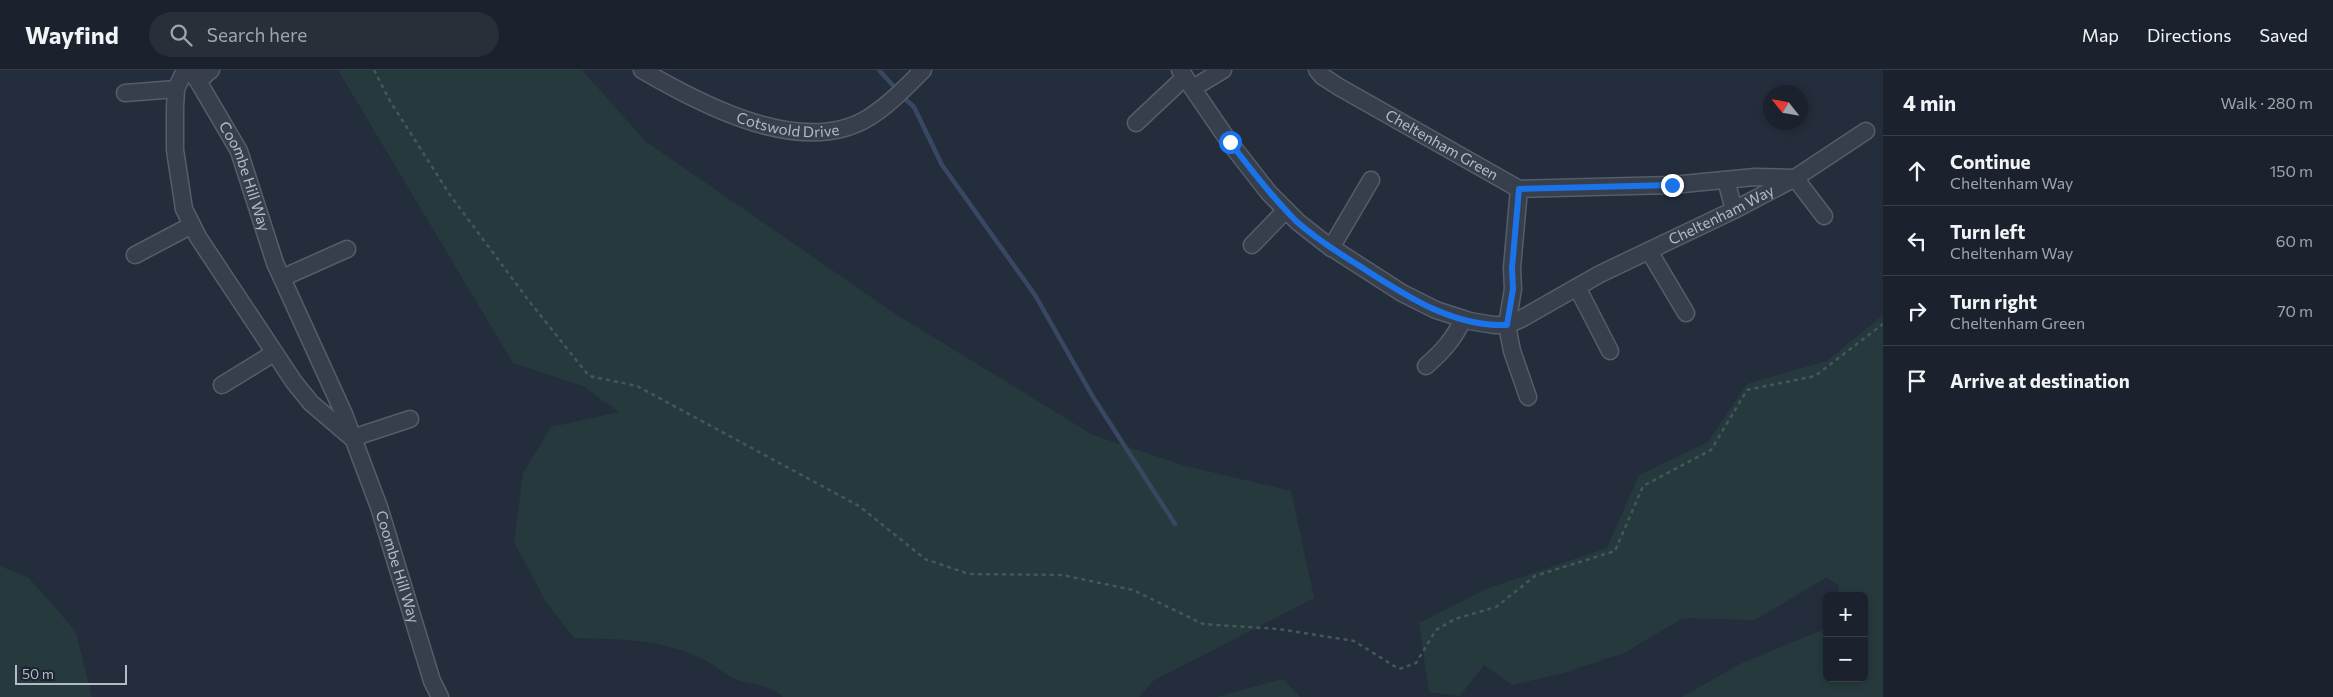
<!DOCTYPE html>
<html lang="en">
<head>
<meta charset="utf-8">
<style>
	:root { --surface:#1b222d; --page:#282f39; --text:#f1f3f6; --muted:#a0a4aa; --line:#393f49 }
	body { margin:0; font-family:Commissioner,sans-serif; background:var(--page); color:var(--text) }
	.controls { position:absolute; right:15px; bottom:15px; display:grid; overflow:hidden; border-radius:8px; box-shadow:0 2px 8px #0003 }
	.controls button { width:45px; height:45px; display:grid; place-items:center; padding:0; border:0; border-bottom:1px solid var(--line); background:var(--surface); color:var(--text); font:25px sans-serif }
	.compass { position:absolute; left:1763px; top:15px; width:45px; height:45px; border-radius:50%; background:var(--surface); box-shadow:0 2px 8px #0003; rotate:301deg }
	.scale { position:absolute; left:15px; bottom:12px; width:112px; box-sizing:border-box; padding-left:5px; border:2px solid #b3bac8; border-top:0; font-size:14px; line-height:18px; white-space:nowrap; color:#b3bac8; -webkit-text-stroke:4px #1d2431; paint-order:stroke }
	.stop { position:absolute; width:15px; height:15px; margin:-11px; border:4px solid #1a73e8; border-radius:50%; background:#fff }
	.stop.end { background:#1a73e8; border-color:#fff; box-shadow:0 1px 5px #0008 }
	.list { margin:0; padding:0; list-style:none }
	h2 { display:flex; justify-content:space-between; align-items:center; height:65px; margin:0; padding:0 20px; font-size:21px }
	h2 small { font-size:16px; font-weight:400; color:var(--muted) }
	.list li { display:grid; grid-template-columns:32px 1fr auto; gap:15px; align-items:center; box-sizing:border-box; height:70px; padding:0 20px; border-top:1px solid var(--line) }
	.list b { display:block; font-size:19px; white-space:nowrap }
	.list p { margin:0; font-size:16px; white-space:nowrap; color:var(--muted) }
	.list em { font-size:16px; font-style:normal; color:var(--muted) }
	.icon { flex:none; width:28px; height:28px; fill:none; stroke:currentColor; stroke-width:2; stroke-linecap:round; stroke-linejoin:round }
	.map { position:relative; flex:none; width:1883px; height:627px; overflow:hidden }
	header { display:flex; align-items:center; gap:30px; box-sizing:border-box; height:70px; padding:0 25px; background:var(--surface); border-bottom:1px solid var(--line) }
	header strong { font-size:24px }
	nav { display:flex; gap:28px; margin-inline-start:auto; font-size:18px }
	.search { width:350px; height:45px; background:var(--page); display:flex; align-items:center; gap:12px; box-sizing:border-box; padding:0 18px; border-radius:28px; color:var(--muted); font-size:19px }
	main { display:flex }
	aside { flex:1; background:var(--surface) }
	.map>svg:first-child { display:block }
</style>
</head>
<body>
<header>
<strong>Wayfind</strong>
<div class="search"><svg class="icon" aria-label="search" viewBox="0 0 24 24"><circle cx="10" cy="10" r="6"/><path d="M15 15l6 6"/></svg>Search here</div>
<nav><a>Map</a><a>Directions</a><a>Saved</a></nav>
</header>
<main>
<div class="map">
<svg width="1883" height="627" viewBox="0 0 1883 627">
	<rect width="100%" height="100%" fill="#242d3c"/>
	<!-- green -->
	<path fill="#263a3d" d="M338,0H582L645,71L897,245L1093,365L1182,395L1291,421L1314,528L1153,611L1139,627H783C771,615 753,615 738,610C725,605 714,594 701,588C661,569 617,569 574,568L546,532L514,472L523,403L551,357L619,342L583,316L513,293Z
		M1883,245V627H1682L1740,594L1827,558V608H1864V526H1839V516L1827,507L1755,550L1683,548L1624,583L1563,603L1512,615L1484,595L1460,626L1429,622L1419,553L1486,519L1607,478L1639,405L1708,372L1747,314L1827,291Z
		M0,496L29,508L76,562L92,627H0Z
		M1283,609L1300,627H1216Z"/>
	<g fill="none" stroke-linecap="round" stroke-linejoin="round">
		<!-- stream -->
		<path stroke="#384863" stroke-width="4.5" d="M879,0L897,20
			M902,26L914,37L942,95L1035,225L1093,327L1175,454"/>
		<!-- minor casing -->
		<g stroke="#565d6a" stroke-width="19">
			<g id="minor">
				<path d="M185,0L176,19L175,38V80L184,139L198,167L294,312L311,333L352,368"/>
				<path id="s1" d="M189,0L198,11L239,81L275,193L344,344L379,437L432,611L440,627"/>
				<path id="s2" d="M642,0C702,35 802,88 868,48C889,35 906,17 923,0"/>
				<path id="s3" d="M1180,0L1230,73L1269,123L1298,152L1326,174L1402,223L1436,240L1470,251L1494,255H1507L1521,249L1600,204L1734,140L1795,108L1866,61"/>
				<path id="s4" d="M1317,0L1322,6L1339,17L1519,119L1672,115L1755,107L1795,108L1824,146"/>
				<path d="M198,11L211,0"/>
				<path d="M1193,18L1223,0"/>
				<path d="M125,23L176,19"/>
				<path d="M1136,53L1185,7"/>
				<path d="M1726,110L1734,140"/>
				<path d="M1519,119L1512,198L1513,219L1507,255L1512,281L1528,327"/>
				<path d="M1252,175L1286,140"/>
				<path d="M1331,178L1371,110"/>
				<path d="M1649,181L1686,243"/>
				<path d="M135,185L192,155"/>
				<path d="M282,208L347,179"/>
				<path d="M1577,217L1610,281"/>
				<path d="M1426,296C1443,281 1454,269 1463,249"/>
				<path d="M222,315L274,283"/>
				<path d="M352,368L410,349"/>
			</g>
		</g>
		<!-- path -->
		<path stroke="#44575a" stroke-width="2.5" stroke-dasharray="4 4" stroke-linecap="butt" d="M374,0L390,31L450,125L529,231L589,306L637,316L859,436L925,489L969,504L1062,505L1133,520L1203,554L1278,559L1354,571L1399,599L1416,593L1436,560L1455,549L1496,537L1535,506L1615,481L1643,416L1711,380L1747,320L1815,306L1883,254"/>
		<!-- minor -->
		<use href="#minor" stroke="#373f4d" stroke-width="16"/>
	</g>
	<g fill="none" stroke-linecap="round" stroke-linejoin="round">
		<!-- route -->
		<path stroke="#1a73e8" stroke-width="6" d="M1230,72C1251,100 1272,127 1296,151C1315,168 1337,182 1358,195C1402,224 1452,257 1507,255L1513,219L1512,198L1519,119L1672,115"/>
	</g>
	<g text-anchor="middle" stroke-width="4.5" stroke-linejoin="round" paint-order="stroke">
		<!-- street labels -->
		<g font-size="15" fill="#b3bac8" stroke="#1d2431">
			<text dy="5" stroke="none"><textPath href="#s2" startOffset="158">Cotswold Drive</textPath></text>
			<text dy="5" stroke="none"><textPath href="#s4" startOffset="146">Cheltenham Green</textPath></text>
			<text dy="5" stroke="none"><textPath href="#s1" startOffset="121">Coombe Hill Way</textPath></text>
			<text dy="5" stroke="none"><textPath href="#s3" startOffset="671">Cheltenham Way</textPath></text>
			<text dy="5" stroke="none"><textPath href="#s1" startOffset="541">Coombe Hill Way</textPath></text>
		</g>
	</g>
</svg>
<div class="controls">
<button>+</button>
<button>−</button>
</div>
<svg class="compass" viewBox="-18 -18 36 36"><path d="M0-13l5 13h-10z" fill="#e53935"/><path d="M0 13l5-13h-10z" fill="#a0a4aa"/></svg>
<div class="scale">50 m</div>
<div class="stop" style="left:1230px;top:72px"></div>
<div class="stop end" style="left:1672px;top:115px"></div>
</div>
<aside>
<h2>4 min<small>Walk · 280 m</small></h2>
<ul class="list">
<li><svg class="icon" aria-label="ahead" viewBox="0 0 24 24"><path d="M12 20V5M6 11l6-6 6 6"/></svg><div><b>Continue</b><p>Cheltenham Way</p></div><em>150 m</em></li>
<li><svg class="icon" aria-label="left" viewBox="0 0 24 24"><path d="M17 20v-9H6M10 6l-5 5 5 5"/></svg><div><b>Turn left</b><p>Cheltenham Way</p></div><em>60 m</em></li>
<li><svg class="icon" aria-label="right" viewBox="0 0 24 24"><path d="M7 20v-9h11M14 6l5 5-5 5"/></svg><div><b>Turn right</b><p>Cheltenham Green</p></div><em>70 m</em></li>
<li><svg class="icon" aria-label="arrive" viewBox="0 0 24 24"><path d="M6 21V4h12l-3 4 3 4H6"/></svg><div><b>Arrive at destination</b></div></li>
</ul>
</aside>
</main>
</body>
</html>
